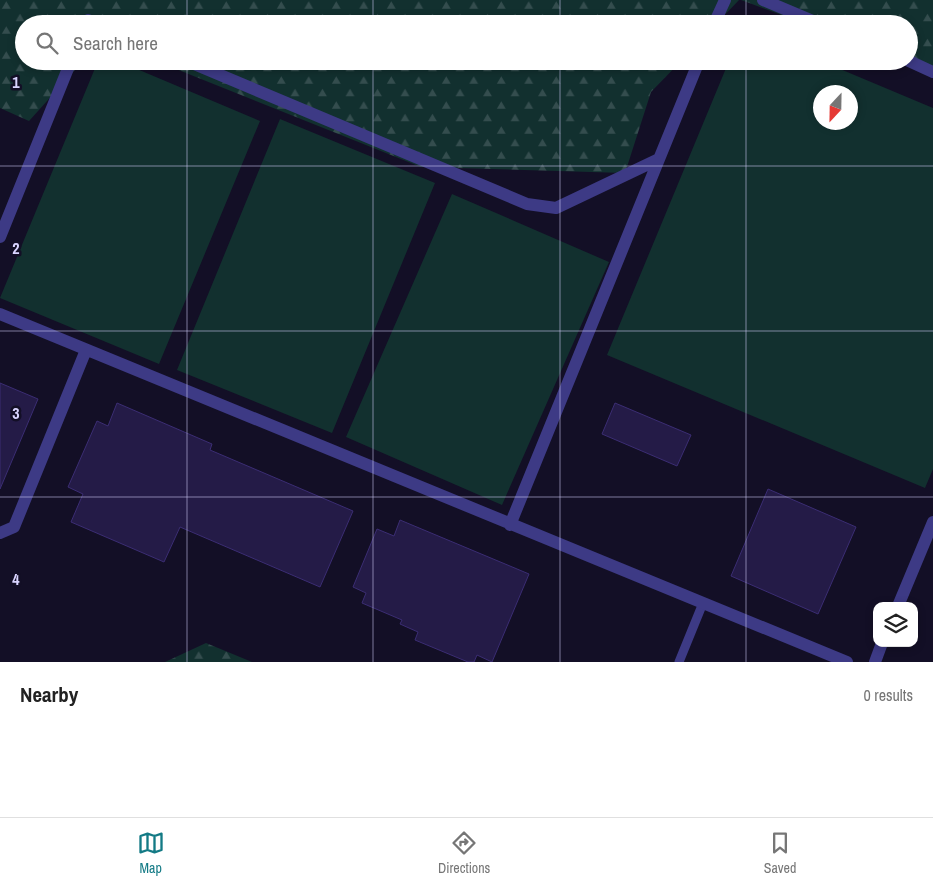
<!DOCTYPE html>
<html lang="en">
<head>
<meta charset="utf-8">
<style>
	:root { --surface:#fff; --page:#f2f2f2; --text:#222; --muted:#767676; --line:#e0e0e0; --accent:#137a85 }
	body { margin:0; font-family:"Archivo Narrow",sans-serif; background:var(--page); color:var(--text) }
	.controls { position:absolute; right:15px; bottom:15px; display:grid; overflow:hidden; border-radius:10px; box-shadow:0 2px 8px #0003 }
	.controls button { width:45px; height:45px; display:grid; place-items:center; padding:0; border:0; border-bottom:1px solid var(--line); background:var(--surface); color:var(--text); font:25px sans-serif }
	.compass { position:absolute; left:813px; top:85px; width:45px; height:45px; border-radius:50%; background:var(--surface); box-shadow:0 2px 8px #0003; rotate:202deg }
	.list { margin:0; padding:0; list-style:none }
	h2 { display:flex; justify-content:space-between; align-items:center; height:65px; margin:0; padding:0 20px; font-size:21px }
	h2 small { font-size:16px; font-weight:400; color:var(--muted) }
	.icon { flex:none; width:28px; height:28px; fill:none; stroke:currentColor; stroke-width:2; stroke-linecap:round; stroke-linejoin:round }
	.map { position:relative; flex:none; width:933px; height:662px; overflow:hidden }
	.search { position:absolute; background:var(--surface); box-shadow:0 2px 8px #0003; left:15px; right:15px; top:15px; height:55px; display:flex; align-items:center; gap:12px; box-sizing:border-box; padding:0 18px; border-radius:28px; color:var(--muted); font-size:19px }
	.sheet { height:155px; background:var(--surface) }
	nav { display:flex; justify-content:space-around; align-items:center; box-sizing:border-box; height:70px; border-top:1px solid var(--line); background:var(--surface); font-size:14px; color:var(--muted) }
	nav a { display:grid; justify-items:center; gap:2px }
	nav .on { color:var(--accent) }
	.map>svg:first-child { display:block }
</style>
</head>
<body>
<div class="map">
<svg width="933" height="662" viewBox="0 0 933 662">
	<defs>
		<pattern id="forest-firs" width="22" height="20" patternUnits="userSpaceOnUse" patternTransform="scale(1.25)"><rect width="22" height="20" fill="#12302f"/><path d="M5 1l3.5 6h-7zM16 11l3.5 6h-7z" fill="#344d4e"/></pattern>
	</defs>
	<rect width="100%" height="100%" fill="#130f26"/>
	<!-- forest -->
	<path fill="url(#forest-firs)" d="M0,0H739L716,24H24V61H83L29,121L0,108Z
		M741,0H933V70L909,61V24H806Z
		M156,61H681L651,92L625,173L421,167Z
		M206,643L252,662H165Z"/>
	<!-- park -->
	<path fill="#12302f" fill-rule="evenodd" d="M98,61H118L260,121L159,364L0,298Z
		M729,61H821L933,108V469L925,488L607,355ZM850,92V122H820V92Z
		M280,119L435,183L332,433L177,370Z
		M452,194L609,262L502,505L346,437Z"/>
	<!-- building -->
	<path fill="#241b47" stroke="#3b2d73" d="M0,383L38,399L0,489Z
		M117,403L212,444L210,450L353,511L320,587L180,527L164,562L71,522L83,494L68,487L97,421L108,426Z
		M615,403L691,435L677,466L602,434Z
		M768,489L856,527L818,614L731,576Z
		M400,520L529,574L492,662L477,655L474,662H468L415,640L418,632L400,624L402,620L362,603L366,593L353,587L377,529L394,536Z"/>
	<g fill="none" stroke-linecap="round" stroke-linejoin="round">
		<!-- lane -->
		<path stroke="#3d3a85" stroke-width="9" d="M679,662L703,603"/>
		<!-- street -->
		<path stroke="#3d3a85" stroke-width="12" d="M763,0L820,24
			M86,24L88,20L98,24
			M714,24L725,0
			M187,61L527,204L556,208L659,159
			M909,61L933,72
			M0,237L71,61
			M0,314L847,662
			M510,525L699,61
			M0,533L14,527L86,350
			M898,606L933,522
			M875,662L882,643"/>
	</g>
	<!-- grid -->
	<path fill="none" stroke="#d9d4ff" stroke-width="1" stroke-opacity="0.55" d="M187,0V24M373,0V24M560,0V24M746,0V24M187,61V662M373,61V662M560,61V662M746,61V662M0,166H933M0,331H933M0,497H933"/>
	<g font-size="16" text-anchor="middle" font-weight="bold" fill="#d9d4ff" stroke="#130f26" stroke-width="5" stroke-linejoin="round" paint-order="stroke">
		<text x="16" y="88">1</text>
		<text x="16" y="254">2</text>
		<text x="16" y="419">3</text>
		<text x="16" y="585">4</text>
	</g>
</svg>
<div class="controls">
<button><svg class="icon" aria-label="layers" viewBox="0 0 24 24"><path d="M12 4l9 5-9 5-9-5zM3 14l9 5 9-5"/></svg></button>
</div>
<svg class="compass" viewBox="-18 -18 36 36"><path d="M0-13l5 13h-10z" fill="#e53935"/><path d="M0 13l5-13h-10z" fill="#767676"/></svg>
<div class="search"><svg class="icon" aria-label="search" viewBox="0 0 24 24"><circle cx="10" cy="10" r="6"/><path d="M15 15l6 6"/></svg>Search here</div>
</div>
<section class="sheet">
<h2>Nearby<small>0 results</small></h2>
<ul class="list">
</ul>
</section>
<nav>
<a class="on"><svg class="icon" aria-label="map" viewBox="0 0 24 24"><path d="M3 6l6-2 6 2 6-2v14l-6 2-6-2-6 2zM9 4v14M15 6v14"/></svg>Map</a>
<a><svg class="icon" aria-label="directions" viewBox="0 0 24 24"><path d="M12 3l9 9-9 9-9-9zM9 14v-3h6M13 9l2 2-2 2"/></svg>Directions</a>
<a><svg class="icon" aria-label="saved" viewBox="0 0 24 24"><path d="M7 4h10v16l-5-4-5 4z"/></svg>Saved</a>
</nav>
</body>
</html>
